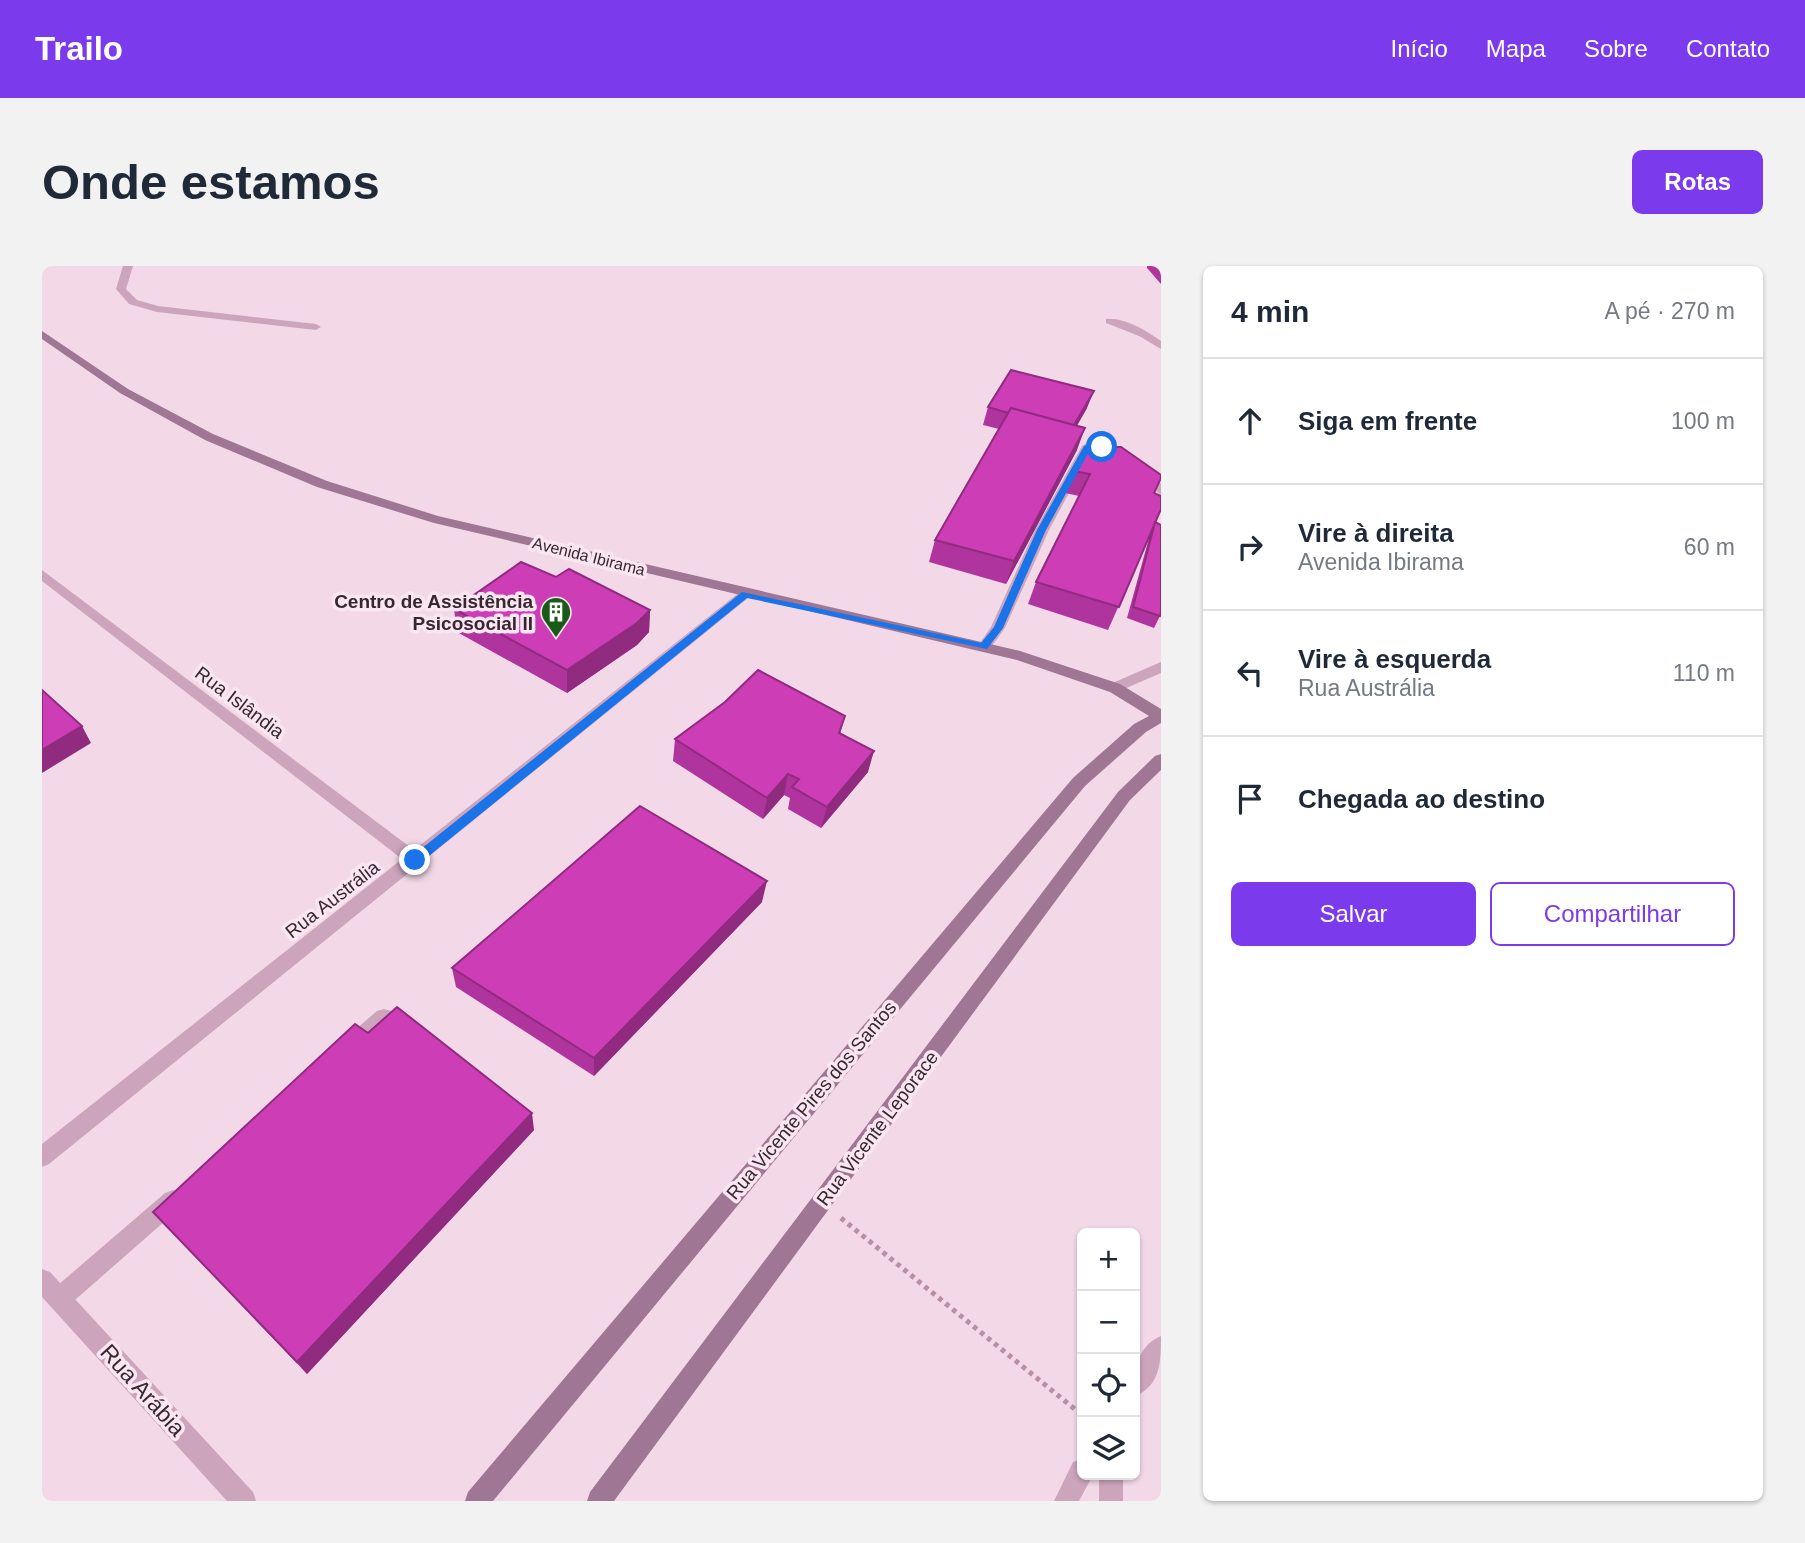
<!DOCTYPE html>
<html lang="pt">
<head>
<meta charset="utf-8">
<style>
	:root { --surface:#fff; --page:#f2f2f3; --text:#1f2937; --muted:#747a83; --line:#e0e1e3; --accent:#7c3aed }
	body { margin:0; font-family:Helvetica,sans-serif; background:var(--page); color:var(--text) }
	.controls { position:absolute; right:21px; bottom:21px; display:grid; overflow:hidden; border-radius:10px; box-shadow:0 2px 5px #0004 }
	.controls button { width:63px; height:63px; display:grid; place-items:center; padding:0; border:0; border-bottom:2px solid var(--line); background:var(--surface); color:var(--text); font:35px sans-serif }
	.stop { position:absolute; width:21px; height:21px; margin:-16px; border:5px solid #1a73e8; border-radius:50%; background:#fff }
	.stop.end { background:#1a73e8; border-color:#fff; box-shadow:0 2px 7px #0008 }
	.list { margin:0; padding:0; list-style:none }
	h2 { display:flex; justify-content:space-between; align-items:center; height:91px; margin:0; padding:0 28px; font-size:30px }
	h2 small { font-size:23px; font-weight:400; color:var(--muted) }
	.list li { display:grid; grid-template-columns:46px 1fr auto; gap:21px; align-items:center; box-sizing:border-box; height:126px; padding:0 28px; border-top:2px solid var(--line) }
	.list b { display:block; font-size:26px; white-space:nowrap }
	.list p { margin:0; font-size:23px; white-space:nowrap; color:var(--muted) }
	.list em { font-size:23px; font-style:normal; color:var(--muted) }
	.actions { display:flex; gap:14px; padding:21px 28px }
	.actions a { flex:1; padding:16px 0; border:2px solid var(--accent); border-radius:10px; text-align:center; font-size:24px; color:var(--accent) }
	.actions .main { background:var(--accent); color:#fff }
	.icon { flex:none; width:38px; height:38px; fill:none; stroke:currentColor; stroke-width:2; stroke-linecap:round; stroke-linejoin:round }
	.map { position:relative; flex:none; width:1119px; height:1235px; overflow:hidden; border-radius:10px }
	header { display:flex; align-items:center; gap:42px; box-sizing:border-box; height:98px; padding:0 35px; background:var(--accent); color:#fff }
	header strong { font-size:33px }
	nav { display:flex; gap:38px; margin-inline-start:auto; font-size:24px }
	.intro { display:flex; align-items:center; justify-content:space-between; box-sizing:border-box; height:168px; padding:0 42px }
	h1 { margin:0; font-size:49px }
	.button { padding:18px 32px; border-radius:10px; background:var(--accent); color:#fff; font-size:24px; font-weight:700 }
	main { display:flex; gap:42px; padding:0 42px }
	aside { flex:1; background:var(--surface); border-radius:10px; box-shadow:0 2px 5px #0004 }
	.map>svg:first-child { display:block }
</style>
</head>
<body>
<header>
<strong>Trailo</strong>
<nav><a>Início</a><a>Mapa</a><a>Sobre</a><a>Contato</a></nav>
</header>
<div class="intro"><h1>Onde estamos</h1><a class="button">Rotas</a></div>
<main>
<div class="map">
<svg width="1119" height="1235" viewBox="0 0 1119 1235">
	<rect width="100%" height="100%" fill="#f3d9e8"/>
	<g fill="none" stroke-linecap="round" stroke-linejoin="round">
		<!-- path -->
		<path stroke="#b78fa9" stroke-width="5" stroke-dasharray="4.5 4.5" stroke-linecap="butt" d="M799,952L1040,1149"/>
		<!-- lane -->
		<path fill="#cca5bd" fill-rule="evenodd" d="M81,0H91L84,23L95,34L116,40L274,58L279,61L274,64L115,46L87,38L74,23Z
			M1064,53C1082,51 1105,65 1119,75V83L1097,70L1064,57Z
			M1046,176C1077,181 1098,196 1119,218V229L1082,198L1064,187L1050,184L1007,264L963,362L947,384H937L935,381L949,361L993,264L1040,180Z
			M1119,396V407L1073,427L1065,422L1068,418Z
			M342,743L349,745L352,751L349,757L315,786L308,789L301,786L298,780L301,774L335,745Z
			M131,924L139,927L142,934L139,941L25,1041L17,1044L9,1041L6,1033L9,1025L123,927Z"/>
		<!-- street -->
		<path fill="#cca5bd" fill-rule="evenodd" d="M0,304L372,584L699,325L704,323L711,328L7,898L0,901V878L360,593L0,315Z
			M0,1003L8,1006L211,1226L214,1235H185L0,1031Z
			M1119,1070C1119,1094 1119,1120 1093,1130C1093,1106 1093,1081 1119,1070Z
			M1040,1193V1209H1051L1037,1235H1012L1031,1196Z
			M1057,1209H1081V1235H1057Z"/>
		<!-- secondary -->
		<path fill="#9f7694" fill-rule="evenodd" d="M0,65L86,123L171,168L285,215L396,250L978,385L1078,418L1119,443V457L1104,466L1043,520L451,1235H423L426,1226L1031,512L1092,458L1107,450L1068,426L975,394L392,257L275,221L163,174L78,127L0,73Z
			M1119,488V504L1088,534L572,1235H545L548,1226L1076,526L1113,490Z"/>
	</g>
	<!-- wall -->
	<path fill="#b0349d" d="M1105,0H1119V18L1105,2Z
		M946,141L1045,142L1035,159V184L964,318L887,296L893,274L957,163L941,159Z
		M1046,181L1112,228L1118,350L1112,362L1085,352L1107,272L1066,364L986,338L994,316L1037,230L1023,227L1031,205Z
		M514,311L608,344L607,366L595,379L525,427L415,366L412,343Z
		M803,450L798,468L826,506L779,562L746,543L748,532L742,529L721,553L631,495L633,473Z
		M720,636L552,810L414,721L410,702Z
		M326,767L492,864L265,1108L111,946Z"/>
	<!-- shaded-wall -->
	<path fill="#902b7f" d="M1052,125L1045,142L1023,181L1030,163Z
		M1043,162L1035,184L964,318L972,295Z
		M608,344L607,366L595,379L525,427V404Z
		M40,460L49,477L0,507V484Z
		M832,485L826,506L779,562L785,541Z
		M746,508L742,529L721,553L725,532Z
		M725,615L720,636L552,810V792Z
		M490,847L492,864L265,1108L255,1096Z"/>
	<!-- building -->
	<path fill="#cd3db6" stroke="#902b7f" stroke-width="2" d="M969,104L1052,125L1032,159L969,142L966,147L946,141Z
		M969,142L1043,162L972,295L893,274Z
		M1046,181H1079L1119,209V212L1112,227L1119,230V243L1077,341L994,316L1048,208L1031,205Z
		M1113,256L1119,259V346L1118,350L1091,341Z
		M479,296L514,311L527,303L608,344L595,357L525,404L412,343Z
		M716,404L803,450L797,467L832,485L785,541L750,521L757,513L746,508L725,532L633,473L683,436Z
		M0,424L40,460L0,484Z
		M598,540L725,615L552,792L410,702Z
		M355,741L490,847L255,1096L111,946L313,758L326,767Z"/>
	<!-- route -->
	<path fill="#1a73e8" d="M1046,178L1064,181L1049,182L1004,264L961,362L945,383L705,332L377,598H369V591L700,326L939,377L952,361L995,264L1042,180Z"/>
	<!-- icons -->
	<defs>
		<g id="building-pin" transform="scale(1.575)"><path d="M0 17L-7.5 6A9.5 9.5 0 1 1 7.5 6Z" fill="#1b5b1a" stroke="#fae6f1"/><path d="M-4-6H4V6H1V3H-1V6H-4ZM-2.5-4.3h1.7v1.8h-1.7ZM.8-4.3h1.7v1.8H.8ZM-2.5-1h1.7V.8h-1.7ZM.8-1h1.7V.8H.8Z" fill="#fff"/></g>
	</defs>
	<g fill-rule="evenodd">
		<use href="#building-pin" x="514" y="346"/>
	</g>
	<g text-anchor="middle" stroke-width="7" stroke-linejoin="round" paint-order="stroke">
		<!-- far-street labels -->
		<g font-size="16" fill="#372733" stroke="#fae6f1">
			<text transform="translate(547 290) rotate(14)" y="6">Avenida Ibirama</text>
		</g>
		<!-- poi labels -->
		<g font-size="19" font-weight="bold" fill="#372733" stroke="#fae6f1" text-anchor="end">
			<text x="491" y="342">Centro de Assistência<tspan x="491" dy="22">Psicosocial II</tspan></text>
		</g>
		<!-- street labels -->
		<g font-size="19" fill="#372733" stroke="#fae6f1">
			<text transform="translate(198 436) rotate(37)" y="7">Rua Islândia</text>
			<text transform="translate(290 633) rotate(-38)" y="7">Rua Austrália</text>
			<text transform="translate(769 834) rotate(-50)" y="7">Rua Vicente Pires dos Santos</text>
			<text transform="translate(835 862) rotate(-53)" y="7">Rua Vicente Leporace</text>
		</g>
		<!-- near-street labels -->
		<g font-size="23" fill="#372733" stroke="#fae6f1">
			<text transform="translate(101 1124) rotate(48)" y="8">Rua Arábia</text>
		</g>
	</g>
</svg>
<div class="controls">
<button>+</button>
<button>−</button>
<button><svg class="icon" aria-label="locate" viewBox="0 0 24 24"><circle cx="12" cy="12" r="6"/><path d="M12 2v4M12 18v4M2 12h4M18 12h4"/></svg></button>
<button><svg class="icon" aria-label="layers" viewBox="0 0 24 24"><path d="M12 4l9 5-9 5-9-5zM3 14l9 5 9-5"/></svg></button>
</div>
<div class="stop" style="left:1060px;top:181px"></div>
<div class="stop end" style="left:373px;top:594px"></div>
</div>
<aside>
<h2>4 min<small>A pé · 270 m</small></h2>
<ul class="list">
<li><svg class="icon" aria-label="ahead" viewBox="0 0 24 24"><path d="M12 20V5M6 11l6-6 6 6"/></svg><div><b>Siga em frente</b></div><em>100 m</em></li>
<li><svg class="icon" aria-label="right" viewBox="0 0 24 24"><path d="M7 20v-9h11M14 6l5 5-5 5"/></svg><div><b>Vire à direita</b><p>Avenida Ibirama</p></div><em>60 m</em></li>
<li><svg class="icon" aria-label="left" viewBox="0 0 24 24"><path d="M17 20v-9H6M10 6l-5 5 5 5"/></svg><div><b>Vire à esquerda</b><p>Rua Austrália</p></div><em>110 m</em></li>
<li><svg class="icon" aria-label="arrive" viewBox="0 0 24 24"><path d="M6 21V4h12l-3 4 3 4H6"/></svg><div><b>Chegada ao destino</b></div></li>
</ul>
<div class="actions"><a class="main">Salvar</a><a>Compartilhar</a></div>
</aside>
</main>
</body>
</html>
